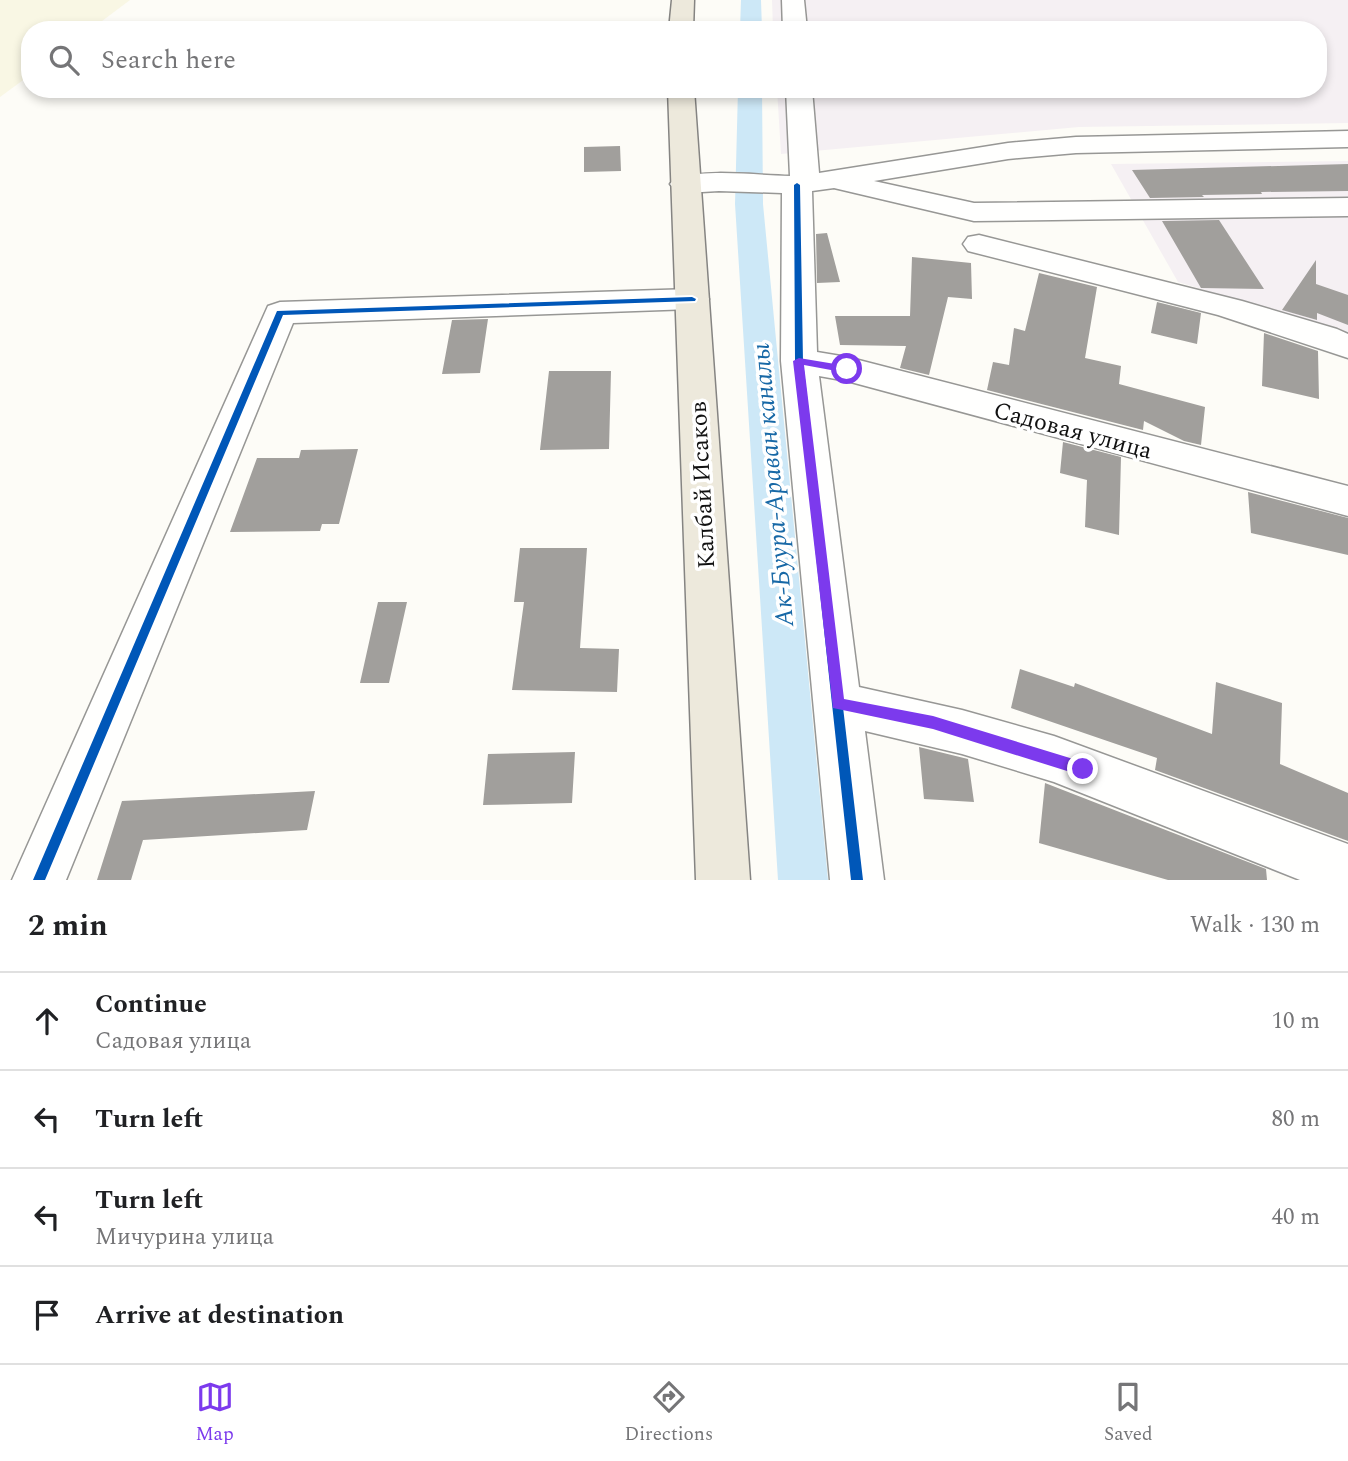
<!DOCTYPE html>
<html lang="en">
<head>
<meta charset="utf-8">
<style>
	:root { --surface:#fff; --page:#f6f6f6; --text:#202124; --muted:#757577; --line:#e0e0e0; --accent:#7c3aed }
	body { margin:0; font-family:Spectral,serif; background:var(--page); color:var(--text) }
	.stop { position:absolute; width:21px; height:21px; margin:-16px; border:5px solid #7c3aed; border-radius:50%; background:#fff }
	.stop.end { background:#7c3aed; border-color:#fff; box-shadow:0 2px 7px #0008 }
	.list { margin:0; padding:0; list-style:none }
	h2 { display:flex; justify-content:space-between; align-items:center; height:91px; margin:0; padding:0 28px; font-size:30px }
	h2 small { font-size:23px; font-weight:400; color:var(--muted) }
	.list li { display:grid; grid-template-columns:46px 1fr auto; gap:21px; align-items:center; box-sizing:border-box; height:98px; padding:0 28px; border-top:2px solid var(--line) }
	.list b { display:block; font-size:26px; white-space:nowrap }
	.list p { margin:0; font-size:23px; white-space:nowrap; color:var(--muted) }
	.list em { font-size:23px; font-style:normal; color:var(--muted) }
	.icon { flex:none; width:38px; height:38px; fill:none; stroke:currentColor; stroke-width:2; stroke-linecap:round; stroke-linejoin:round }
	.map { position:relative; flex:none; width:1348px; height:880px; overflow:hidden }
	.search { position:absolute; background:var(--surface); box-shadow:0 4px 10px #0003; left:21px; right:21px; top:21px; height:77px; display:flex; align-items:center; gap:18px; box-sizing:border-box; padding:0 24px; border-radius:28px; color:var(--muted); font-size:26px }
	.sheet { height:483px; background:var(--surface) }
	nav { display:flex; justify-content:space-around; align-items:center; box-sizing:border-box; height:98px; border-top:2px solid var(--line); background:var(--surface); font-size:19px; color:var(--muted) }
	nav a { display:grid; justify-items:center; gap:4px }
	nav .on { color:var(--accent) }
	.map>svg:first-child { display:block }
</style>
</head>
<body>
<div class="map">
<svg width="1348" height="880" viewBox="0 0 1348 880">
	<rect width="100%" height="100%" fill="#fdfcf7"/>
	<!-- industrial -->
	<path fill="#f5f0f3" d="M772,0H1348V123L1079,127L781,154L777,89H1318V30H773Z
		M1348,161V335L1325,326L1178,282L1111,164Z"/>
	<!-- farmland -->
	<path fill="#f9f7e4" d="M0,0H130L90,30H30V75L0,97Z"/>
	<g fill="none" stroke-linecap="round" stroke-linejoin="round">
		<!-- canal -->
		<path fill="#cde8f7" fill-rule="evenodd" d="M741,0H761L762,30H740Z
			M738,89H762L763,204L828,880H778L735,204Z"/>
	</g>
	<!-- building -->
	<path fill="#a19f9c" d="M620,146L621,171L584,172V147Z
		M1348,164V191L1261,192L1262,194L1202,195L1204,197L1150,198L1132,170Z
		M1219,220L1264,289L1201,288L1162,221Z
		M827,233L840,282L817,283L816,234Z
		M912,257L971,263L972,299L948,297L929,375L900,368L906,346L840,345L835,316H910Z
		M1316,260V284L1348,295V325L1317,313V320L1282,310Z
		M1039,273L1097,287L1085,358L1121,366L1119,384L1205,407L1201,445L1184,441L1144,421L1143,430L987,390L993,362L1009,365L1014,328L1025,331Z
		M1157,302L1201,313L1197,344L1151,333Z
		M488,319L480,373L442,374L452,320Z
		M1264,333L1318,351L1319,399L1262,386Z
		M549,371H611L609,449L540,450Z
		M1063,442L1121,457L1119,535L1085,527L1087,480L1060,473Z
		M358,449L339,524H322L320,531L230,532L257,458H299L301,450Z
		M1248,492L1348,518V555L1251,533Z
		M520,548H587L580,648L619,649L617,692L512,690L524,602H514Z
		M378,602H407L389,683H360Z
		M1020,669L1074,687L1075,683L1212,734L1216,682L1282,703L1280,764L1348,793V841L1155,770L1157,758L1011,708Z
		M919,747L968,759L974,802L924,799Z
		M575,752L572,803L483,805L488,754Z
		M1045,783L1266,869L1267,880H1168L1039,843Z
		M315,791L307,830L143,840L131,880H97L122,801Z"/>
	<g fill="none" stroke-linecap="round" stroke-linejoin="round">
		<!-- minor casing -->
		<g stroke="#979795" stroke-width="3">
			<path id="minor" d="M782,0H804L807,30H783Z
				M786,89H812L819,173L1008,143L1076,137L1348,131V147L1076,153L1008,159L874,181L974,203L1348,198V216L974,221L834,188L812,191L817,352L847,357L1348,486V516L847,381L819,376L859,687L962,710L1054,736L1348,844V880H1300L1054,782L962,754L865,731L884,880H830L781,361L782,193L719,191L685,193L675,190L670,184L675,178C711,169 752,175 790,176Z
				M979,235L1242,301L1337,329L1348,334V358L1218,315L968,251L963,244L968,237Z
				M692,289L704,292L709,299L704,306L692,309L293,323L66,880H12L268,306L280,302Z"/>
		</g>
		<!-- major casing -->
		<g stroke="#858482" stroke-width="3">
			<path id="major" d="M672,0H694L693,30H669Z
				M668,89H694L750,880H696Z"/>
		</g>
		<!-- minor -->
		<use href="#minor" fill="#fffffe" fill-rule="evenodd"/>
		<!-- major -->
		<use href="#major" fill="#ede9dc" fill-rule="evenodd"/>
		<!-- cycleway casing -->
		<g stroke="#fff" stroke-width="4">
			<path id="cycleway" d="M797,183L800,185L803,361L863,880H851L795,361L794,185Z
				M692,297L696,299L695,301L283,315L45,880H33L277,311Z"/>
		</g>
		<!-- cycleway -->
		<use href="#cycleway" fill="#0057b8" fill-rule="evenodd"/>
	</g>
	<!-- route -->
	<path fill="#7c3aed" d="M799,358L847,366L852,369L847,373L804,365L844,699L933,716L1083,762L1088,764L1090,769L1088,774L1083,776L933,729L833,708L793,361Z"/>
	<g text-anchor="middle" stroke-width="7" stroke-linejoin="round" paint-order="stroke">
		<!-- street labels -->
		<g font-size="24" fill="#111" stroke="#fff">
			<text transform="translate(1073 430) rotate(15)" y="8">Садовая улица</text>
			<text transform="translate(702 485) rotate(-93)" y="8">Калбай Исаков</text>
		</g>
		<!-- water labels -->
		<g font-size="26" font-style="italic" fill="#1768a6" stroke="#fff">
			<text transform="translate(772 485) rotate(-95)" y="9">Ак-Буура-Араван каналы</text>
		</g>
	</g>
</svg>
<div class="stop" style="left:847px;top:369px"></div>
<div class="stop end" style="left:1083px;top:769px"></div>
<div class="search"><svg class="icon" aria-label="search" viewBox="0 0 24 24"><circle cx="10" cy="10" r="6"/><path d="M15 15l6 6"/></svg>Search here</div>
</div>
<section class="sheet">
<h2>2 min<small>Walk · 130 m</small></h2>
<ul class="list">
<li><svg class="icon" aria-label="ahead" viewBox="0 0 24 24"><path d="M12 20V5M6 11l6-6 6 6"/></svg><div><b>Continue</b><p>Садовая улица</p></div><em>10 m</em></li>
<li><svg class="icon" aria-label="left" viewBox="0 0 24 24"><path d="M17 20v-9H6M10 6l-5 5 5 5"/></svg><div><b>Turn left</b></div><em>80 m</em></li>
<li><svg class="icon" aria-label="left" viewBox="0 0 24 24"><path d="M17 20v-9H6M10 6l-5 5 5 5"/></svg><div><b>Turn left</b><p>Мичурина улица</p></div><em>40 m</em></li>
<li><svg class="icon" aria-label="arrive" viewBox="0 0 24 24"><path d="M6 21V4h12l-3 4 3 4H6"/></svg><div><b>Arrive at destination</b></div></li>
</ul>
</section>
<nav>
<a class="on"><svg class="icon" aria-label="map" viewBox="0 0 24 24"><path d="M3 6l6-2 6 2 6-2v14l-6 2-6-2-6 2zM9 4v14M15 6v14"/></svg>Map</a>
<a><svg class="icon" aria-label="directions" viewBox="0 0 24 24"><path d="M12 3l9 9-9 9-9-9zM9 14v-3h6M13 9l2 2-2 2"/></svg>Directions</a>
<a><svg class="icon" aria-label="saved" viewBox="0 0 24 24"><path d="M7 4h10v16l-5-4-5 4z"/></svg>Saved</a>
</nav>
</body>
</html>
